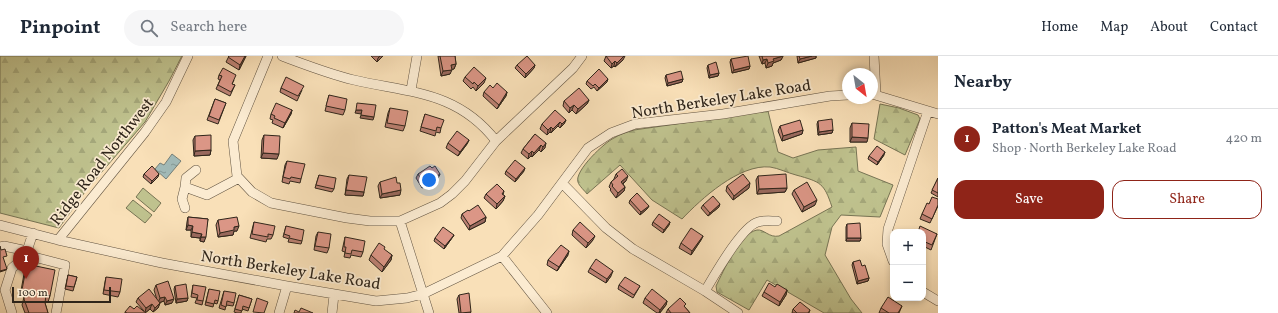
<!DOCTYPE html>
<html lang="en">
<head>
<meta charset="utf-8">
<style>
	:root { --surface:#fff; --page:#f6f6f7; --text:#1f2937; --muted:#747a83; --line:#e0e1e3; --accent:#8f2418 }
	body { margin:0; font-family:Vollkorn,serif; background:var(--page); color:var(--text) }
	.controls { position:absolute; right:12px; bottom:12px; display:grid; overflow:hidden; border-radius:8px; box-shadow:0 2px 6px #0003 }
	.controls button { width:36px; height:36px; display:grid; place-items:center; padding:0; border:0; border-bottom:1px solid var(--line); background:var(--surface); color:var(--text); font:20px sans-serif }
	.compass { position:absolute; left:842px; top:12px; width:36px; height:36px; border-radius:50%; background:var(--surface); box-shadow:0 2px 6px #0003; rotate:149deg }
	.scale { position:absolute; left:12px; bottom:10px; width:99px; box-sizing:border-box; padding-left:4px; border:2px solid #2f251a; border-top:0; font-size:11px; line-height:14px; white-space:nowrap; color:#2f251a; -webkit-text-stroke:3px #fbebd1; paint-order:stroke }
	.you { position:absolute; left:429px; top:124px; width:14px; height:14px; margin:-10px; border:3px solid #fff; border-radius:50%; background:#1a73e8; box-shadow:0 0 0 6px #1a73e833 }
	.badge { display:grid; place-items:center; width:26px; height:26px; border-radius:50%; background:var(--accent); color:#fff; font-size:13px; font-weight:700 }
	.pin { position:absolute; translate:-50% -33px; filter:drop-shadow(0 1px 2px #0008) }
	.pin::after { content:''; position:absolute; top:21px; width:14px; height:12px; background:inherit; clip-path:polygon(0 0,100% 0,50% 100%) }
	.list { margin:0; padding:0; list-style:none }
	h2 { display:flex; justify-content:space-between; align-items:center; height:52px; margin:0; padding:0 16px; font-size:17px }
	h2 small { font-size:13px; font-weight:400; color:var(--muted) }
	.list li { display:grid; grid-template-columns:26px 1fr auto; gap:12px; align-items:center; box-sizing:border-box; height:60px; padding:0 16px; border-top:1px solid var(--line) }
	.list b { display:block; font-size:15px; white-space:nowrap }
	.list p { margin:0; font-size:13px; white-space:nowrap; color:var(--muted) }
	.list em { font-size:13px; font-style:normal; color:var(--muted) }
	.actions { display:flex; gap:8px; padding:12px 16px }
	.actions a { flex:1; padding:9px 0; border:1px solid var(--accent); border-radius:12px; text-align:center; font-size:14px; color:var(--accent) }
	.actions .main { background:var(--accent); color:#fff }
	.icon { flex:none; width:22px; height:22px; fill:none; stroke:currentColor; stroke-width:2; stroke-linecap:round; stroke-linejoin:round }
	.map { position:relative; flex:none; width:938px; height:257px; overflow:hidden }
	header { display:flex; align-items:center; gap:24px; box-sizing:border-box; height:56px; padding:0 20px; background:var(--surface); border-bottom:1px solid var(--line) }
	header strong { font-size:19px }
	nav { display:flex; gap:22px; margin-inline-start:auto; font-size:14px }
	.search { width:280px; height:36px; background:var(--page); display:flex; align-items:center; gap:10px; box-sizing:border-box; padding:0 14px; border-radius:22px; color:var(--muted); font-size:15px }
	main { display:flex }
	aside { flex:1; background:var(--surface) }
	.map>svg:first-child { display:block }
</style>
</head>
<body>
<header>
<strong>Pinpoint</strong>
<div class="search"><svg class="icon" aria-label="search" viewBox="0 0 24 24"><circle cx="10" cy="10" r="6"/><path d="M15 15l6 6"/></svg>Search here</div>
<nav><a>Home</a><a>Map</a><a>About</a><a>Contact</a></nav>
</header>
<main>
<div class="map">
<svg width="938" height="257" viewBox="0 0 938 257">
	<defs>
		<pattern id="forest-firs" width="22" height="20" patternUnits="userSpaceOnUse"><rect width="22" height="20" fill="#bfc28e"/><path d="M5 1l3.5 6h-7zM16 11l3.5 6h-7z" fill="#a4a77a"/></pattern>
		<pattern id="water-ripples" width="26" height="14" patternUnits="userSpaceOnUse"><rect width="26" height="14" fill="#a2bbb9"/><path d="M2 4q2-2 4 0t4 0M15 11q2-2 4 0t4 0" fill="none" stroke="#849896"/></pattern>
	</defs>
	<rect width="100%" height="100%" fill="#f9e0b8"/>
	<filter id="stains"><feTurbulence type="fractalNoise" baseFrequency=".005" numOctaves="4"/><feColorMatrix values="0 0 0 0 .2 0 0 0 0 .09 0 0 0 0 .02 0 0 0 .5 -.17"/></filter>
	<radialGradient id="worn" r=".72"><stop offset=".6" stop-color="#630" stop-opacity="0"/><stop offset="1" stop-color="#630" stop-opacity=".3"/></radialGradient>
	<!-- green -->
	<path fill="#bfc28e" stroke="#777454" d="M143,132L161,147L154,156L136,141Z
		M133,144L152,159L145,167L126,152Z"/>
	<!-- forest -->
	<path fill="url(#forest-firs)" stroke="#777454" d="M0,0H182L169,25L145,66L87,133L59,172L0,157Z
		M880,48L899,52L918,59L920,63L905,99L874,83Z
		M768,55L778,96L793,102L818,94L856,91L858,115L893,129L880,161L841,159L832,171L825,199L851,243L862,257H824L767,224L749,254L717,236L716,230C723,216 740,177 757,174C764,173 769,182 779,180L832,151C824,127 821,126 796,119C788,117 778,112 770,111C739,108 701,143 682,163L652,144L620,109L587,138C585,135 579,130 578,126C574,115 605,86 614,82C620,78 628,76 634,74Z"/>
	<!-- water -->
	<path fill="url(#water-ripples)" stroke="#747f79" d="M172,98L181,105L166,123L155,113L160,107L164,109Z"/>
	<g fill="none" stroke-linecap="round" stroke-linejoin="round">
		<!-- minor casing -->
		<g stroke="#625442" stroke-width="10">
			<path id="minor" d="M268,0L233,85L237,120L252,136L271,147L347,162L370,165H400L440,147L452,138L465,125L496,85L573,12L582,0
				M282,0C306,9 329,18 354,24C410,37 457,35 496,85
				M874,0L876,38
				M411,34L417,0
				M872,38L938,58
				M562,127L606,172L633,193L705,235L738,257
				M185,131L186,122L196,114
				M185,152L182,143L185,131L207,139L239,122
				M400,165L429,257
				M0,169L58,184L162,207L287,230L376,245L407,242L423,238L502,200L538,159L588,92L611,77L635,68L723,58L830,40L848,39
				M58,184L145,76L166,46L188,0
				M0,191L4,190L27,195
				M26,199L65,209L56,257
				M502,200L547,257
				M893,205L887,188L888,173L928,55
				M705,235C714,220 742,170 758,166C763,164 771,165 777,165
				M923,236L938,245
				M12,257L5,234L12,212L25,201L33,177
				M279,257L287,230
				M332,257L334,239"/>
		</g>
		<!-- minor -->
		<use href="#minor" stroke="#fbebd1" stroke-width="9"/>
	</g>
	<!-- wall -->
	<path fill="#bc8173" stroke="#2f251a" d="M229,0H246L239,14L226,6Z
		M371,0H383L377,6Z
		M438,0H455L456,8L454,13H451L450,18L441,20Z
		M606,0L623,4L615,11L614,10L611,12L604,5Z
		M759,0H783L781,4L773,7L772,10L766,12L765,7L762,8Z
		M797,0H816V2L798,7Z
		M731,3L750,10L749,13L732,17L730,6Z
		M517,9H535L534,12L525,22L515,12Z
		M708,9L719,17L718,20L709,22L707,12Z
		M219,19L234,24L232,28L235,29L230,40L216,33L220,24L218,23Z
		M666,19L683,23L682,26L667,30L665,22Z
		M465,21L484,27L476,35L473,31L471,33L463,25Z
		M587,25L607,26L597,35L594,31L591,33L586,28Z
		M281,32L302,34L297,45L280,36Z
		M484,36H507L506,40L497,53L483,40Z
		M329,39L345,54L343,59L325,55Z
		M215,43L226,47L218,68L207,64Z
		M589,44L587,48L576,58L572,54L569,57L563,50L564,45Z
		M390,52L405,70L403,75L385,71L388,57Z
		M292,54L291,58L283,72L272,67L273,64L270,63L271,58Z
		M425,58L441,72L440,77L436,76L435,80L420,75Z
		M566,64L564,68L560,72L558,70L551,77L550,76L547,79L540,73L542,68Z
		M818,65L833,74L832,77L818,79L817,68Z
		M852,67L867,86H850V72Z
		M780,70L803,74L802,78L782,85L778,75Z
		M535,78L545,92L541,96L539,94L532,101L531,100L528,103L521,97L523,93Z
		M264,79L277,103L261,102L262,84Z
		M195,80L211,94L210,99L194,100L193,84Z
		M469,84L467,88L458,100L446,92L448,87Z
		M884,99L877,109L868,103L869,100Z
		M287,105L301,123L300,127L290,125L289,128L282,126L285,109Z
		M432,112L440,118L438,122L422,132L416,122L418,118Z
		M506,115H524L515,126L505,118Z
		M144,118L158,121L151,128L143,121Z
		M616,118L626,125L623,128L625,131L624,135L616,142L610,134L611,133L609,131L611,126L614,123Z
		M319,119L334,133L332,136L315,132Z
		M349,119L364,136L363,140L345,139L347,123Z
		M758,120L787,132L785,136L757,138L756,124Z
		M938,122V141L931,137Z
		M380,126L400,139L380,142L378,130Z
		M727,130L749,132L733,144L726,135Z
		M794,134L815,149L802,156L792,138Z
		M504,135L503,139L505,140L503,145L496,153L484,142L486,138Z
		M630,144L649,150L647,153L640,159L629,147Z
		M929,148L938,150L930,167L920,163L922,158Z
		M703,149L719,151L708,160L701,152Z
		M469,155L486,161L485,166L469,174L461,162L462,158Z
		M188,161L208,163L204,186L200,185V182L191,181V174H186L187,166Z
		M218,164L237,175H234L233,179L218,181L216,169Z
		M254,166L273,179L271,183H267L266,186L250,182Z
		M653,166H670L669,169L663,177L652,169Z
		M847,168L861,182L860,185H846V171Z
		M286,170L302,185L301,188L288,186L289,183L283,181Z
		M573,174L593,184L586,192L572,179Z
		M318,176L329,192L327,197L314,194L316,180Z
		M923,176L937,178L931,194L923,190Z
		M454,179L452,182L444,193L434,185L435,182Z
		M703,180L701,184L691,199L679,192L681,187Z
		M345,181L363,196L361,201L351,199L350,202L344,201L345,196L342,195Z
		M384,194L392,199L391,204L382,216L369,204L371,199Z
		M568,199L557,215L547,209L548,204Z
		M853,206L862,210L869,222L868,225L857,228L852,209Z
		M26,212L50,240L48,246L45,245V247L48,257H25L22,249L24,241L20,240L24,218Z
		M590,212L611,220L606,227L588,216Z
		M68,219L77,221L73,235L65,233Z
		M106,221L120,236L118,241L103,238L105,226Z
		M156,229L172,247L165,249L164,245L159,247H160L158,252L153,256L150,253L145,257H146H125V256L134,253L144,255L136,246L138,242L157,244L154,234Z
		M193,229L203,245L202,249L195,247L197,242L191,241Z
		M619,229L640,230L633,242L618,233Z
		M175,230L188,242L187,245L176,247L174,233Z
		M209,233L218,245L217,248L214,247L213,251L205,249Z
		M787,234L786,239L779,250L762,240L764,236Z
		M224,235L234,247L233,250L226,249L225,254L219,252Z
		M239,239L252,243L248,255L242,253L241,257H237L234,256Z
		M459,239L471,257H459L457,243Z
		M645,242L667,245L666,249L660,257H657L643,247Z
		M902,250L899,257H879L881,252Z
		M685,251L690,257H666L668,253Z
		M793,253L810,254L809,257H792Z"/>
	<!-- shaded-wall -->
	<path fill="#99695e" stroke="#2f251a" d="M245,0H246L239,14L240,9Z
		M380,0H383L377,6L378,2Z
		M624,0H625L623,4L615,11L617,7Z
		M783,0L781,4L773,7L772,10L766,12L768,7L773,3Z
		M812,0H816V2L798,7L800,3Z
		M767,3L765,7L762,8L763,4Z
		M615,5L614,10L611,12L612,8Z
		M456,8L454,13L449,14L451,9Z
		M535,9L534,12L525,22L526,18Z
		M750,10L749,13L732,17L734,14Z
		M452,14L450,18L441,20L443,15Z
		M719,17L718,20L709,22L710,19Z
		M486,22L484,27L476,35L478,30Z
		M608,23L607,26L597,35L599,32Z
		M683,23L682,26L667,30L668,27Z
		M507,36L506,40L497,53L499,49Z
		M589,44L587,48L576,58L578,53Z
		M574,49L572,54L569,57L570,52Z
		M292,54L291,58L283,72L285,67Z
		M356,54H362L361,58L355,57Z
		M361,59L374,61L373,64L360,62Z
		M566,64L564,68L560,72L562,68Z
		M560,66L558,70L551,77L553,73Z
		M551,71L550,76L547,79L548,74Z
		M803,74L802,78L782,85L783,80Z
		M833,74L832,77L818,79L819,76Z
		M852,81L868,82L867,86H850Z
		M469,84L467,88L458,100L460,96Z
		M546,87L545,92L541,96L543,91Z
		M541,89L539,94L532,101L534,97Z
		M211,94L210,99L194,100L195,95Z
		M532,95L531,100L528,103L529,98Z
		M885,96L884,99L877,109L878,106Z
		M263,97L279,98L277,103L261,102Z
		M525,112L524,115L515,126L516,123Z
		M159,118L158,121L151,128L152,125Z
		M440,118L438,122L422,132L424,128Z
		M628,120L626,125L619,130L621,126Z
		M750,127L749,132L733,144L734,140Z
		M625,131L624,135L616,142L618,137Z
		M787,132L785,136L757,138L759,133Z
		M346,134L364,136L363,140L345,139Z
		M401,134L400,139L380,142L382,138Z
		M505,140L503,145L496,153L497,148Z
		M817,144L815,149L802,156L804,151Z
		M720,148L719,151L708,160L710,157Z
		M649,150L647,153L640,159L641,156Z
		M486,161L485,166L469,174L470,170Z
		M670,166L669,169L663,177L664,174Z
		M188,169L193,170L191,174H186Z
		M239,170L237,175H234L233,179L218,181L220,177L234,171Z
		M192,176L202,178L200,182L191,181Z
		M454,179L452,182L444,193L445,190Z
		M595,180L593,184L586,192L588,187Z
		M703,180L701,184L691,199L692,195Z
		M201,181H206L204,186L200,185Z
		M847,182H861L860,185H846Z
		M569,195L568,199L557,215L559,211Z
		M392,199L391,204L382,216L384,211Z
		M7,213L6,214L0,216V215Z
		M613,215L611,220L606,227L607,223Z
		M869,222L868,225L857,228L858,225Z
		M787,234L786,239L779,250L780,246Z
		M165,241L164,245L158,247L160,242Z
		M188,242L187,245L176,247L177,243Z
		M174,243L172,247L165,249L167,245Z
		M667,245L666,249L659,257L660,254Z
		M160,247L158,252L153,256L155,252Z
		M152,248L150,253L145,257L146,252Z"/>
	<!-- building -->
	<path fill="#db9686" stroke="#2f251a" d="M229,0H245L240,9L228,1Z
		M440,0H455L456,8L451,9L452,14L443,15Z
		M527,0L535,9L526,18L517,9Z
		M606,0H624L617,7L615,5L612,8Z
		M748,0L750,10L734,14L731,3Z
		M762,0H783L773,3L774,5L768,7L767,3L763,4Z
		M799,0H812L800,3Z
		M716,6L719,17L710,19L708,9Z
		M474,11L486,22L478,30L474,26L473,28L465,21Z
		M223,12L236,19L232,28L235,29L231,36L218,29L222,20L219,19Z
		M599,13L608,23L599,32L595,28L593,30L587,25Z
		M681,15L683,23L668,27L666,19Z
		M286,21L304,30L298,40L281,32Z
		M497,27L507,36L499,49L484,36L490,29L493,32Z
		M579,32L589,44L578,53L574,49L570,52L564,45Z
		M329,39L347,43L345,54L326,50Z
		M215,43L226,47L219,64L209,60Z
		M276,47L292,54L285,67L274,62L275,60L271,58Z
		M357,47L376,49L374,61L361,59L362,54H356Z
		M390,52L408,55L405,70L387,67Z
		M555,54L566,64L562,68L560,66L553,73L551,71L548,74L542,68Z
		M425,58L444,64L441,72L437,71L436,75L421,71Z
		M832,63L833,74L819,76L818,65Z
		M800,64L803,74L783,80L780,70Z
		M852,67L869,68L868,82L852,81Z
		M457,75L469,84L460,96L448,87Z
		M535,78L546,87L543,91L541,89L534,97L532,95L529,98L523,93Z
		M211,79V94L195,95V80Z
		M264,79L280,80L279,98L263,97Z
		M877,90L885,96L878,106L869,100Z
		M515,104L525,112L516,123L506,115Z
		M287,105L305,108L301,123L291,121L290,123L283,121Z
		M152,110L159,118L152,125L144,118Z
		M430,110L432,112L435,110L440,118L424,128L418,118Z
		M622,113L628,120L621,126L625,131L618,137L612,130L613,129L611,126L618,120L616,118Z
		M743,118L750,127L734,140L727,130Z
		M786,118L787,132L759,133L758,120Z
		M319,119L336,122L334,133L316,129Z
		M349,119L367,121L364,136L346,134Z
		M396,121L397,127H400L401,134L382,138L380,126Z
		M938,122V137L932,134Z
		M807,126L817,144L804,151L794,134Z
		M497,128L504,135L502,138L505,140L497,148L486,138Z
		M637,137L649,150L641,156L630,144Z
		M713,140L720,148L710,157L703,149Z
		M932,141L938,143V149L932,163L922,158L927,147L929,148Z
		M478,149L486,161L470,170L462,158L468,154L469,155Z
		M659,158L670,166L664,174L653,166Z
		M188,161L208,163L206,181H201L202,178L192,176L193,170L188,169Z
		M237,161L239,170L234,171V174L220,177L218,164Z
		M254,166L275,170L273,179L268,178V181L252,178Z
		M580,166L595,180L588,187L573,174Z
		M860,167L861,182H847V168Z
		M286,170L304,174L302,185L289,182L290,180L284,178Z
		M920,170L937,178L932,189L923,185V176H918Z
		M443,171L454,179L445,190L435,182Z
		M691,172L703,180L692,195L681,187Z
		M318,176L331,178L329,192L315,190Z
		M345,181L365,185L363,196L352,194L351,198L345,197L346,191H344Z
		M379,187L385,191L384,193L392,199L384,211L371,199Z
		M561,189L569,195L559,211L548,204Z
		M0,190L1,194L5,193L7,200L3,201L7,213L0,215Z
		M596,203L613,215L607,223L590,212Z
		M860,204L862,210L865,209L869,222L858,225L853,206Z
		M31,209L55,214L50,240L46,239L45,247L48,257H29L24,243L26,235L22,234L26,212Z
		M68,219L77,221L74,231L66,230Z
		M106,221L122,223L120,236L104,234Z
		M625,221L640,230L634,239L619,229Z
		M168,225L174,243L167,245L165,241L160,242L156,229Z
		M769,227L775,231L777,228L787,234L780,246L764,236Z
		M186,228L188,242L177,243L175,230Z
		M193,229L206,231L203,245L197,244L198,239L192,237Z
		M149,233L160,247L155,252L152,248L146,252L138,242Z
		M209,233L220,235L218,245L215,244L214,248L206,246Z
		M652,233L667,245L660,254L645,242Z
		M224,235L236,237L234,247L227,245L226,251L221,249Z
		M469,237L471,256L461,257L459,239Z
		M239,239L252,243L249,252L243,250L242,255L235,253Z
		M888,241L902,250L898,257H889L881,252Z
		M257,242L268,246L264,257L253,256Z
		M680,242L686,248L684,250L690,257H671L668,253Z
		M800,246L810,254L808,257H797L793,253Z
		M130,250L134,253L137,250L146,257H127L125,256Z
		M301,252L313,257H294L295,254L299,256Z"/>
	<g text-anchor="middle" stroke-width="3.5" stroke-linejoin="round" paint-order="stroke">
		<!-- street labels -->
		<g font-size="16" fill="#2f251a" stroke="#fbebd1">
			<text transform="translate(721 42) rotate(-9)" y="6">North Berkeley Lake Road</text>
			<text transform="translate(101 105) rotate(-52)" y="6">Ridge Road Northwest</text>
			<text transform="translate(291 213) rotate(9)" y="6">North Berkeley Lake Road</text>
		</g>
	</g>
	<rect width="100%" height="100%" filter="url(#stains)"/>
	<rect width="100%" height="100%" fill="url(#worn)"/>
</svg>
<div class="controls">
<button>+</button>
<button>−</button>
</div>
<svg class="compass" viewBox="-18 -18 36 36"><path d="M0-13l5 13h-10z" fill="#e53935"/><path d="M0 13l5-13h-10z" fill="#747a83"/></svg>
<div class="scale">100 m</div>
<div class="you"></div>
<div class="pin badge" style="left:26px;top:223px">1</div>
</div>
<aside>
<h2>Nearby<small></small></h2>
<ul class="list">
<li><span class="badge">1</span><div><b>Patton's Meat Market</b><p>Shop · North Berkeley Lake Road</p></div><em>420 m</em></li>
</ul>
<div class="actions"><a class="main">Save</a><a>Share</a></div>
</aside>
</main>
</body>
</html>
